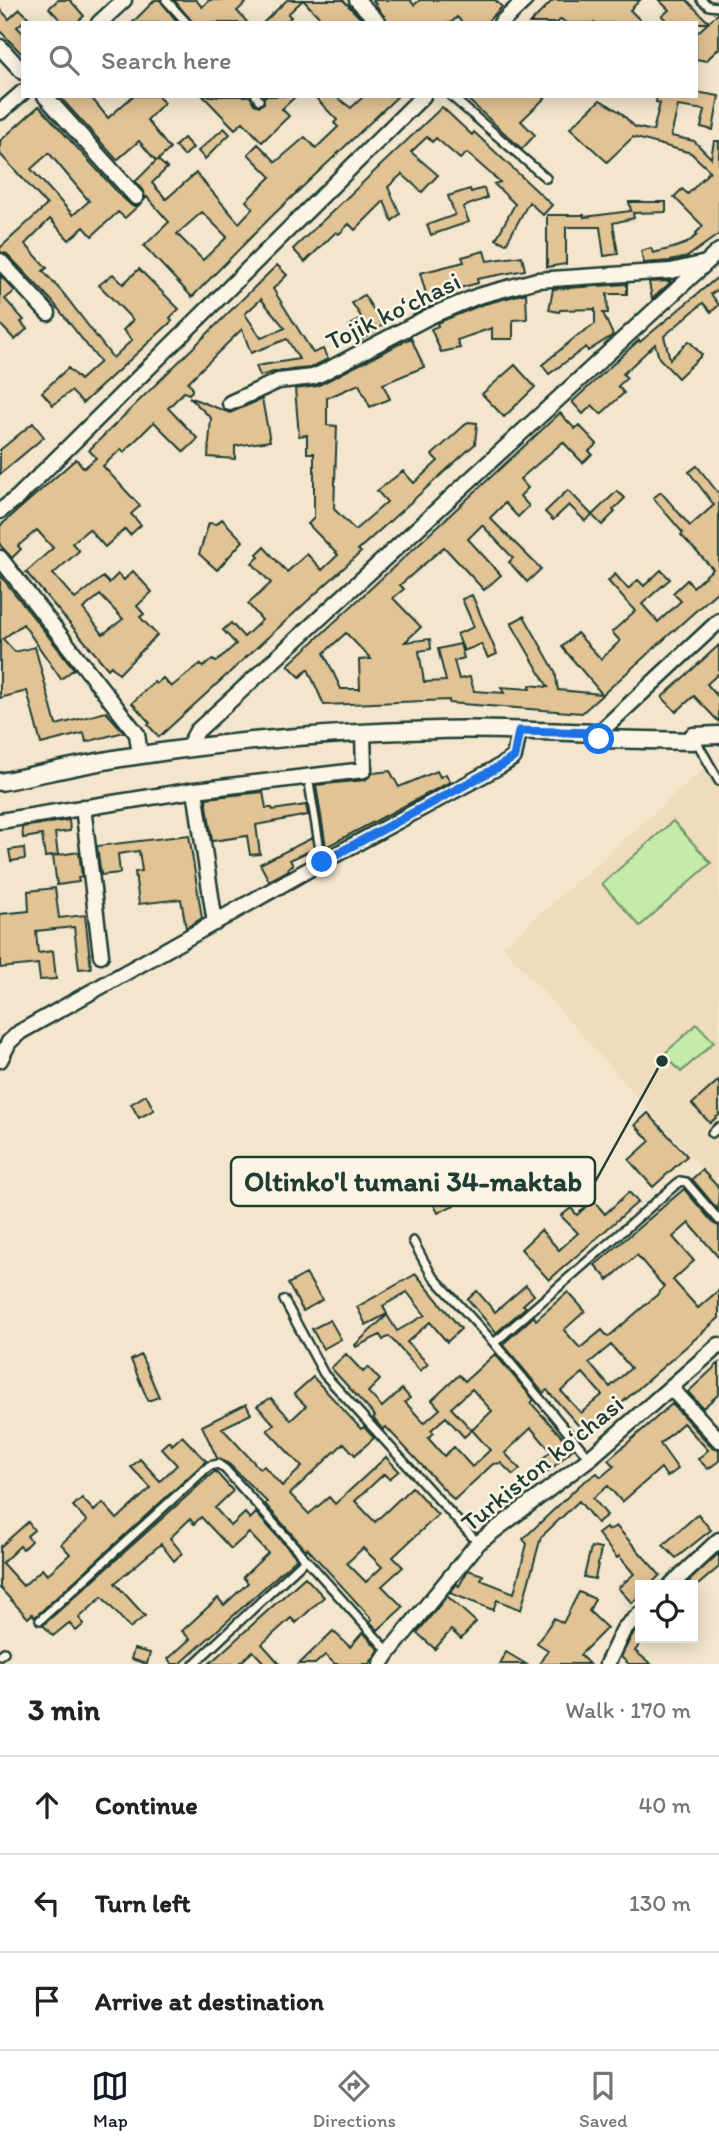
<!DOCTYPE html>
<html lang="en">
<head>
<meta charset="utf-8">
<style>
	:root { --surface:#fff; --page:#f6f6f6; --text:#222; --muted:#767676; --line:#e0e0e0; --accent:#111827 }
	body { margin:0; font-family:Itim,sans-serif; background:var(--page); color:var(--text) }
	.controls { position:absolute; right:21px; bottom:21px; display:grid; overflow:hidden; border-radius:0px; box-shadow:0 4px 18px #0003 }
	.controls button { width:63px; height:63px; display:grid; place-items:center; padding:0; border:0; border-bottom:2px solid var(--line); background:var(--surface); color:var(--text); font:35px sans-serif }
	.stop { position:absolute; width:21px; height:21px; margin:-16px; border:5px solid #1a73e8; border-radius:50%; background:#fff }
	.stop.end { background:#1a73e8; border-color:#fff; box-shadow:0 2px 7px #0008 }
	.list { margin:0; padding:0; list-style:none }
	h2 { display:flex; justify-content:space-between; align-items:center; height:91px; margin:0; padding:0 28px; font-size:30px }
	h2 small { font-size:23px; font-weight:400; color:var(--muted) }
	.list li { display:grid; grid-template-columns:46px 1fr auto; gap:21px; align-items:center; box-sizing:border-box; height:98px; padding:0 28px; border-top:2px solid var(--line) }
	.list b { display:block; font-size:26px; white-space:nowrap }
	.list em { font-size:23px; font-style:normal; color:var(--muted) }
	.icon { flex:none; width:38px; height:38px; fill:none; stroke:currentColor; stroke-width:2; stroke-linecap:round; stroke-linejoin:round }
	.map { position:relative; flex:none; width:719px; height:1664px; overflow:hidden }
	.search { position:absolute; background:var(--surface); box-shadow:0 4px 18px #0003; left:21px; right:21px; top:21px; height:77px; display:flex; align-items:center; gap:18px; box-sizing:border-box; padding:0 24px; border-radius:0px; color:var(--muted); font-size:26px }
	.sheet { height:385px; background:var(--surface) }
	nav { display:flex; justify-content:space-around; align-items:center; box-sizing:border-box; height:98px; border-top:2px solid var(--line); background:var(--surface); font-size:19px; color:var(--muted) }
	nav a { display:grid; justify-items:center; gap:4px }
	nav .on { color:var(--accent) }
	.map>svg:first-child { display:block }
</style>
</head>
<body>
<div class="map">
<svg width="719" height="1664" viewBox="0 0 719 1664">
	<rect width="100%" height="100%" fill="#f4e6cd"/>
	<filter id="ink" filterUnits="userSpaceOnUse"><feTurbulence type="fractalNoise" baseFrequency=".0143" numOctaves="2"/><feDisplacementMap in="SourceGraphic" scale="14" xChannelSelector="R" yChannelSelector="G"/><feConvolveMatrix kernelMatrix="1 2 1 2 8 2 1 2 1" color-interpolation-filters="sRGB"/></filter>
	<g filter="url(#ink)">
		<!-- built -->
		<path fill="#eedcbc" d="M707,766L719,785V1176L713,1181L503,947Z"/>
		<!-- green -->
		<path fill="#c3eca8" stroke="#71946e" stroke-width="2" d="M673,821L711,863L640,926L602,884Z
			M697,1024L714,1042L681,1072L664,1054Z"/>
		<!-- building -->
		<path fill="#e1c394" stroke="#1f3d34" stroke-width="2" fill-rule="evenodd" d="M58,0H70L84,16L76,23H63L49,8Z
			M155,0H160L178,23H132Z
			M174,0H196L202,7L209,0H249L237,11L248,23H193Z
			M287,0H343L365,23H325L303,0L288,14L291,17L285,23H263Z
			M373,0H410L414,5L420,0H495L502,7L486,23H463L457,17L451,23H388Z
			M553,0H640L630,10L643,23H566L561,19L557,23H530Z
			M659,0H687L708,22L719,13V48L706,61L696,59V34L708,23H669L662,16L669,10Z
			M0,9L9,19L20,9L28,17L17,27L23,33V55L0,31Z
			M696,92L719,96L713,130L701,127L705,110L678,106L671,136L694,141L711,158L714,141H719V234L687,257L670,261L644,263L641,251L651,248L653,253L673,248L687,243L697,235L696,233L703,226L674,197L682,189L688,194L710,171L691,153L633,137L607,162L570,128L600,100L620,112L635,127L653,131L660,103L656,102L657,96H696Z
			M59,96H90L108,118L133,96H158L164,103L147,120L170,149L158,160L167,168L152,183L166,199L196,173L239,223L253,208L246,201L271,177L248,154L258,144L276,162L305,137L316,148L338,127L334,123L337,120L314,96H335L351,108L364,96H398L272,216L192,297L144,246L169,222L147,197L145,199L144,191L135,182L156,161L139,141L117,160ZM202,212L227,237L203,260L177,234Z
			M203,96H250L254,104L259,106L264,103V96H296L282,109L289,116L262,142L243,122L235,129Z
			M464,96H547L521,121L535,135L522,149Z
			M39,106L121,196L132,206H138L125,218L118,212L92,236L84,227L69,240L50,219L25,244L47,268L43,271L63,293L113,358L132,340L123,330L133,320L99,285L113,274L123,284L139,269L179,309L170,318L172,321L83,403L71,391L53,405L42,392L68,368L80,380L100,362L52,301L7,254L0,252V248L47,205L0,154V141ZM49,153L89,201L73,215L31,169Z
			M442,107L472,135L474,132L552,205L543,215L529,202L506,244L496,239L515,204L494,184L500,182L467,153L460,159L436,138L432,142L427,137L411,152L438,175L422,192L402,174L388,187L400,214L392,221L384,201L355,230L349,224L339,234L336,232L305,262L293,249Z
			M224,128L230,134L205,159L198,151Z
			M184,138L193,148L184,156L175,146Z
			M484,188L487,198L463,207L469,222L431,235L427,225L455,215L448,196L470,189L471,192Z
			M629,202H666V212L633,213L634,218L613,223L618,254L604,256L600,227H566V264L547,267V215H584V217L631,211Z
			M484,251L487,261L522,256L525,270L477,279L478,283L427,297L420,273L464,262L462,257Z
			M277,265L287,275L273,289L313,353L323,349L328,359L310,368L277,371L260,376L256,366L299,359L287,339L251,353L242,329L188,382L192,387V391L189,394L184,392L168,408L198,439L184,452L154,422L124,452L121,449L103,466L140,506L131,514L141,525L130,535L125,529L105,547L89,529L72,543L79,551L53,574L75,599L103,577L109,583L118,574L124,580L133,571L152,592L137,606L144,614L140,617L157,635L119,674L111,666L108,669L26,572L53,548L37,530L18,546L21,549L12,558L0,545V526L76,459L84,468L96,458L89,450ZM261,299L285,328L261,338L245,314ZM100,595L123,619L103,634L83,609Z
			M0,275L15,291L5,299L24,320L21,322L27,329L15,340L0,324Z
			M719,276V289L711,294L719,305L711,312L703,303L664,336L670,359L689,341L702,355L678,378L659,358L655,344L623,374L627,378L618,386L624,393L601,414L592,405L583,414L572,402L639,340L640,342Z
			M670,281L671,282L652,299L649,282Z
			M627,284V294H607L608,313H603L613,335L588,351L586,347L549,374L542,365L578,335L595,324V309L560,310L559,312L549,310L553,289Z
			M526,293L527,319L513,320V339H492V328L457,340L460,348L441,352L431,329L438,326L437,323L481,305Z
			M364,295L383,325L359,341L349,326L362,318L352,303Z
			M411,338L424,367L383,384L390,399L370,407L359,384L327,398V425L337,426L334,509L355,530L387,502L377,491L403,471L414,483L438,461L432,455L468,422L477,423L475,444L358,550L361,552L159,737L148,725L150,723L132,703L154,682L156,684L163,678L171,687L200,664L203,667L213,659L216,662L236,644L223,630L231,623L244,637L262,620L248,604L271,583L252,563L259,557L257,554L264,547L287,572L307,554L322,570L338,555L308,524L314,518V453H307V435L299,436L295,389L317,386Z
			M515,365L535,387L504,417L482,394Z
			M189,397L230,413L262,399L270,441L235,446V459L208,457L211,418Z
			M560,413L575,429L579,425L597,444L589,451L592,454L583,463L563,442L520,479L528,488L520,496L529,506L518,517L505,503L490,518L541,569L527,582L509,562L513,558L482,525L468,539L501,575L484,590L444,547L400,585L404,589L393,598L421,627L405,642L430,639L431,649L419,651L424,682L446,681L438,649L460,644L464,658L454,661L459,679L470,677L474,691L504,693L501,687L530,689V685L548,687L511,623L524,616L555,671L558,690L602,694L562,647L577,633L601,659L620,641L612,632L635,611L608,581L615,574L628,589L638,580L644,586L661,570L670,579L642,604L658,622L681,601L673,593L687,580L693,587L713,569L681,535L683,533L653,498L661,492L690,526L714,505L689,472L697,466L719,494V590L582,713L449,703V700L324,705L308,669L300,677L288,665ZM346,633L371,659L359,660L360,689H341L324,653Z
			M33,423L44,437L0,474V450Z
			M568,490L592,515L617,491L625,498L613,510L615,512L602,525L592,515L585,521L569,505L553,520L545,512Z
			M222,519L243,541L217,570L199,554L209,523L217,524Z
			M0,575L74,669L61,679L23,624L3,639L15,652L35,647L56,725L106,712L124,732L86,742L84,733L41,744L27,691L0,698Z
			M472,595L497,654L488,658L481,644L464,651L457,634L474,627L462,599Z
			M719,645V673L707,684L719,698V722L694,696L676,712L662,697Z
			M390,771L399,787L437,771L440,777L446,774L450,782L326,847L316,785L365,780L373,773Z
			M263,792L266,808H272L273,810L306,805L308,815L256,825L260,854L250,855L247,836L212,841L206,798Z
			M69,820L70,831L55,833L58,855L45,857L42,835L23,838L22,827Z
			M189,835L202,918L186,928L181,899L139,904L135,872L142,871L139,851L118,854L120,873L101,875L97,846Z
			M312,838L314,849L290,860L293,865L288,868L289,870L269,881L260,864Z
			M24,848L25,859L11,861L9,850Z
			M79,852L82,877L78,878L79,882L57,885L53,856Z
			M55,888L59,918L85,915L91,968L79,969L74,927L36,931L38,953L53,951L56,979L40,980L38,964L0,968V914L29,911L28,891Z
			M719,1080V1115L710,1123L692,1104Z
			M146,1095L154,1110L139,1118L131,1104Z
			M648,1113L687,1156L653,1187L629,1160L650,1141L635,1125Z
			M702,1170L719,1188L718,1210L692,1179Z
			M684,1189L714,1224L719,1226V1258L689,1223L673,1237L694,1261L673,1280L698,1308L719,1290V1318L586,1434L547,1390L543,1393L503,1344L534,1316L536,1320L568,1292L585,1311L564,1330L580,1348L602,1330L608,1337L658,1294L664,1287L637,1255L608,1280L595,1265ZM611,1345L631,1368L610,1387L589,1363ZM583,1373L602,1395L581,1413L561,1391Z
			M629,1192L638,1202L549,1280L521,1249L541,1230L559,1250L578,1233L561,1216L571,1208L577,1215L593,1200L605,1214Z
			M448,1195L454,1205L438,1213L433,1203Z
			M306,1274L322,1300L303,1311L288,1284Z
			M416,1274L461,1329L447,1342L430,1322L407,1342L428,1364L420,1371L389,1336L383,1340L380,1335L356,1347L355,1345L387,1315L397,1331L425,1315L407,1292L383,1306L387,1314L366,1325L357,1307Z
			M526,1285L534,1295L523,1305L526,1307L496,1333L468,1299L477,1291L495,1312Z
			M330,1320L341,1339L323,1349L312,1329Z
			M346,1354L363,1372L368,1367L380,1380L368,1392L382,1407L402,1389L410,1398L405,1402L424,1423L440,1409L432,1400L459,1375L465,1381L495,1354L534,1400L531,1403L573,1449L548,1472L539,1462L551,1451L531,1428L505,1453L520,1469L513,1475L501,1463L493,1464L454,1500L386,1427L383,1430L373,1418L375,1416L331,1368ZM472,1389L492,1411L472,1430L451,1408ZM446,1417L464,1437L472,1430L490,1450L472,1467L454,1447L444,1456L428,1438L434,1433L431,1430Z
			M141,1355L159,1397L148,1401L131,1360Z
			M719,1363V1394L703,1408L688,1392Z
			M313,1377L361,1429L364,1427L374,1438L355,1455L344,1443L290,1494L309,1514L329,1497L335,1504L386,1457L399,1471L389,1479L384,1474L355,1501L375,1522L412,1487L438,1515L393,1557L403,1567L382,1586L403,1607L378,1630L370,1622L372,1619L307,1548L306,1550L265,1504L267,1502L229,1464L217,1458L202,1426L246,1404L251,1414L222,1428L260,1469L264,1466L282,1486L302,1467L267,1430L274,1424L257,1406L271,1398L291,1420L306,1406L294,1394ZM363,1548L382,1567L366,1582L347,1563Z
			M672,1404L712,1447L719,1449V1461L708,1469L698,1459L708,1450L683,1423L660,1444L678,1469L667,1477L661,1468L622,1502L608,1486L593,1498L607,1515L597,1523L579,1501L541,1537L521,1610L497,1600L493,1610L450,1593L457,1584L459,1586L468,1570L483,1575L481,1580L514,1593L527,1544L523,1539L581,1484L597,1473L601,1477L614,1466L608,1460Z
			M182,1436L206,1461L35,1617L32,1614L28,1618L0,1588V1547L28,1522L34,1530L27,1536L31,1541L23,1549L20,1546L2,1563L23,1586L42,1569L47,1575L70,1554L61,1544L87,1521L73,1506L82,1498L94,1511L103,1503L117,1519L151,1488L131,1467L140,1459L160,1481L177,1465L161,1448L169,1441L172,1445Z
			M215,1471L233,1491L215,1508L231,1526L245,1513L250,1519L256,1513L297,1558L180,1664H172L168,1659L190,1639L182,1631L218,1598L224,1605L248,1583L243,1577L268,1553L249,1533L231,1549L201,1517L194,1524L190,1519L170,1538L182,1553L174,1561L161,1544L115,1583L145,1616L130,1628L102,1597L79,1618L84,1624L76,1631L69,1623L53,1636L43,1625Z
			M698,1514L711,1530L676,1558L663,1545Z
			M616,1526L660,1575L650,1585H640V1595L632,1603L618,1588L634,1574L619,1556L617,1558L598,1534L606,1528L608,1531Z
			M591,1547L601,1549L595,1579L584,1577Z
			M719,1553V1567L698,1585H685Z
			M305,1577L324,1597L296,1623L291,1618L262,1644L280,1664H265L253,1651L239,1664H209Z
			M579,1592L595,1599L589,1611L607,1628L580,1655L589,1664H539L548,1650L537,1643L554,1618L563,1623Z
			M447,1596L476,1622L461,1639L451,1630L435,1649L417,1633Z
			M640,1627V1644L635,1651L651,1664H629L621,1657L632,1635Z
			M333,1631L350,1647L363,1632L379,1650L369,1664H335L325,1655L315,1664H299Z
			M134,1649L150,1653L147,1664L131,1659Z
			M506,1652L526,1664H500Z"/>
		<g fill="none" stroke-linecap="round" stroke-linejoin="round">
			<!-- service casing -->
			<g stroke="#1f3d34" stroke-width="12">
				<path id="service" d="M166,0L187,23
					M701,0L709,6L719,7
					M256,96L259,100
					M451,96L546,178
					M695,739L719,781
					M308,777L322,862
					M712,1133L719,1127
					M413,1241L431,1274L494,1343L589,1458
					M284,1300L324,1374L478,1543
					M494,1343L680,1181L686,1182L719,1220
					M40,1620L209,1466L218,1464L225,1469L389,1652
					M0,1655L4,1652
					M194,1664L306,1559"/>
			</g>
			<!-- minor casing -->
			<g stroke="#1f3d34" stroke-width="19">
				<path id="minor" d="M357,0L379,23
					M99,23L124,0
					M501,23L525,0
					M0,47L23,72
					M45,96L136,197
					M0,112L23,92
					M0,261L48,313
					M230,403L278,381L313,377L322,373L430,316L478,296L537,280L671,271L706,263
					M0,511L18,497L423,96
					M0,558L137,734L140,755
					M599,733L719,621
					M187,749L197,731L719,251
					M195,790L364,770L363,733
					M83,807L101,955
					M0,821L195,790L215,923
					M0,1060L9,1042L20,1032L322,862L502,765L514,757L519,731
					M671,1388L719,1440
					M671,1585L719,1540
					M381,1664L389,1652L478,1543L590,1458L719,1345
					M607,1664L624,1629L640,1614"/>
			</g>
			<!-- tertiary casing -->
			<g stroke="#1f3d34" stroke-width="21">
				<path id="tertiary" d="M0,782C47,773 94,761 141,755C239,740 340,732 439,730C492,728 546,732 599,733V739L693,741V736L719,735"/>
			</g>
			<!-- service -->
			<use href="#service" stroke="#fcf5e5" stroke-width="7"/>
			<!-- minor -->
			<use href="#minor" stroke="#fcf5e5" stroke-width="14"/>
			<!-- tertiary -->
			<use href="#tertiary" stroke="#fcf5e5" stroke-width="16"/>
		</g>
	</g>
	<g fill="none" stroke-linecap="round" stroke-linejoin="round" filter="url(#ink)">
		<!-- route -->
		<path stroke="#1a73e8" stroke-width="9" d="M322,862L502,765L514,757L519,731L599,733V739"/>
	</g>
	<g text-anchor="middle" stroke-width="5" stroke-linejoin="round" paint-order="stroke">
		<!-- street labels -->
		<g font-size="26" fill="#1f3d34" stroke="#fcf5e5">
			<text transform="translate(393 311) rotate(-26)" y="9">Tojik koʻchasi</text>
			<text transform="translate(542 1463) rotate(-39)" y="9">Turkiston koʻchasi</text>
		</g>
	</g>
	<!-- callouts -->
	<path fill="none" stroke="#1f3d34" stroke-width="2.5" d="M662 1061L595 1182"/>
	<circle fill="#1f3d34" stroke="#fcf5e5" stroke-width="2.5" cx="662" cy="1061" r="7"/>
	<rect fill="#fcf5e5" stroke="#1f3d34" stroke-width="2.5" x="231" y="1157" width="364" height="49" rx="7"/>
	<g font-size="28" text-anchor="middle" font-weight="bold" fill="#1f3d34">
		<text x="413" y="1191">Oltinko'l tumani 34-maktab</text>
	</g>
</svg>
<div class="controls">
<button><svg class="icon" aria-label="locate" viewBox="0 0 24 24"><circle cx="12" cy="12" r="6"/><path d="M12 2v4M12 18v4M2 12h4M18 12h4"/></svg></button>
</div>
<div class="stop" style="left:599px;top:739px"></div>
<div class="stop end" style="left:322px;top:862px"></div>
<div class="search"><svg class="icon" aria-label="search" viewBox="0 0 24 24"><circle cx="10" cy="10" r="6"/><path d="M15 15l6 6"/></svg>Search here</div>
</div>
<section class="sheet">
<h2>3 min<small>Walk · 170 m</small></h2>
<ul class="list">
<li><svg class="icon" aria-label="ahead" viewBox="0 0 24 24"><path d="M12 20V5M6 11l6-6 6 6"/></svg><div><b>Continue</b></div><em>40 m</em></li>
<li><svg class="icon" aria-label="left" viewBox="0 0 24 24"><path d="M17 20v-9H6M10 6l-5 5 5 5"/></svg><div><b>Turn left</b></div><em>130 m</em></li>
<li><svg class="icon" aria-label="arrive" viewBox="0 0 24 24"><path d="M6 21V4h12l-3 4 3 4H6"/></svg><div><b>Arrive at destination</b></div></li>
</ul>
</section>
<nav>
<a class="on"><svg class="icon" aria-label="map" viewBox="0 0 24 24"><path d="M3 6l6-2 6 2 6-2v14l-6 2-6-2-6 2zM9 4v14M15 6v14"/></svg>Map</a>
<a><svg class="icon" aria-label="directions" viewBox="0 0 24 24"><path d="M12 3l9 9-9 9-9-9zM9 14v-3h6M13 9l2 2-2 2"/></svg>Directions</a>
<a><svg class="icon" aria-label="saved" viewBox="0 0 24 24"><path d="M7 4h10v16l-5-4-5 4z"/></svg>Saved</a>
</nav>
</body>
</html>
